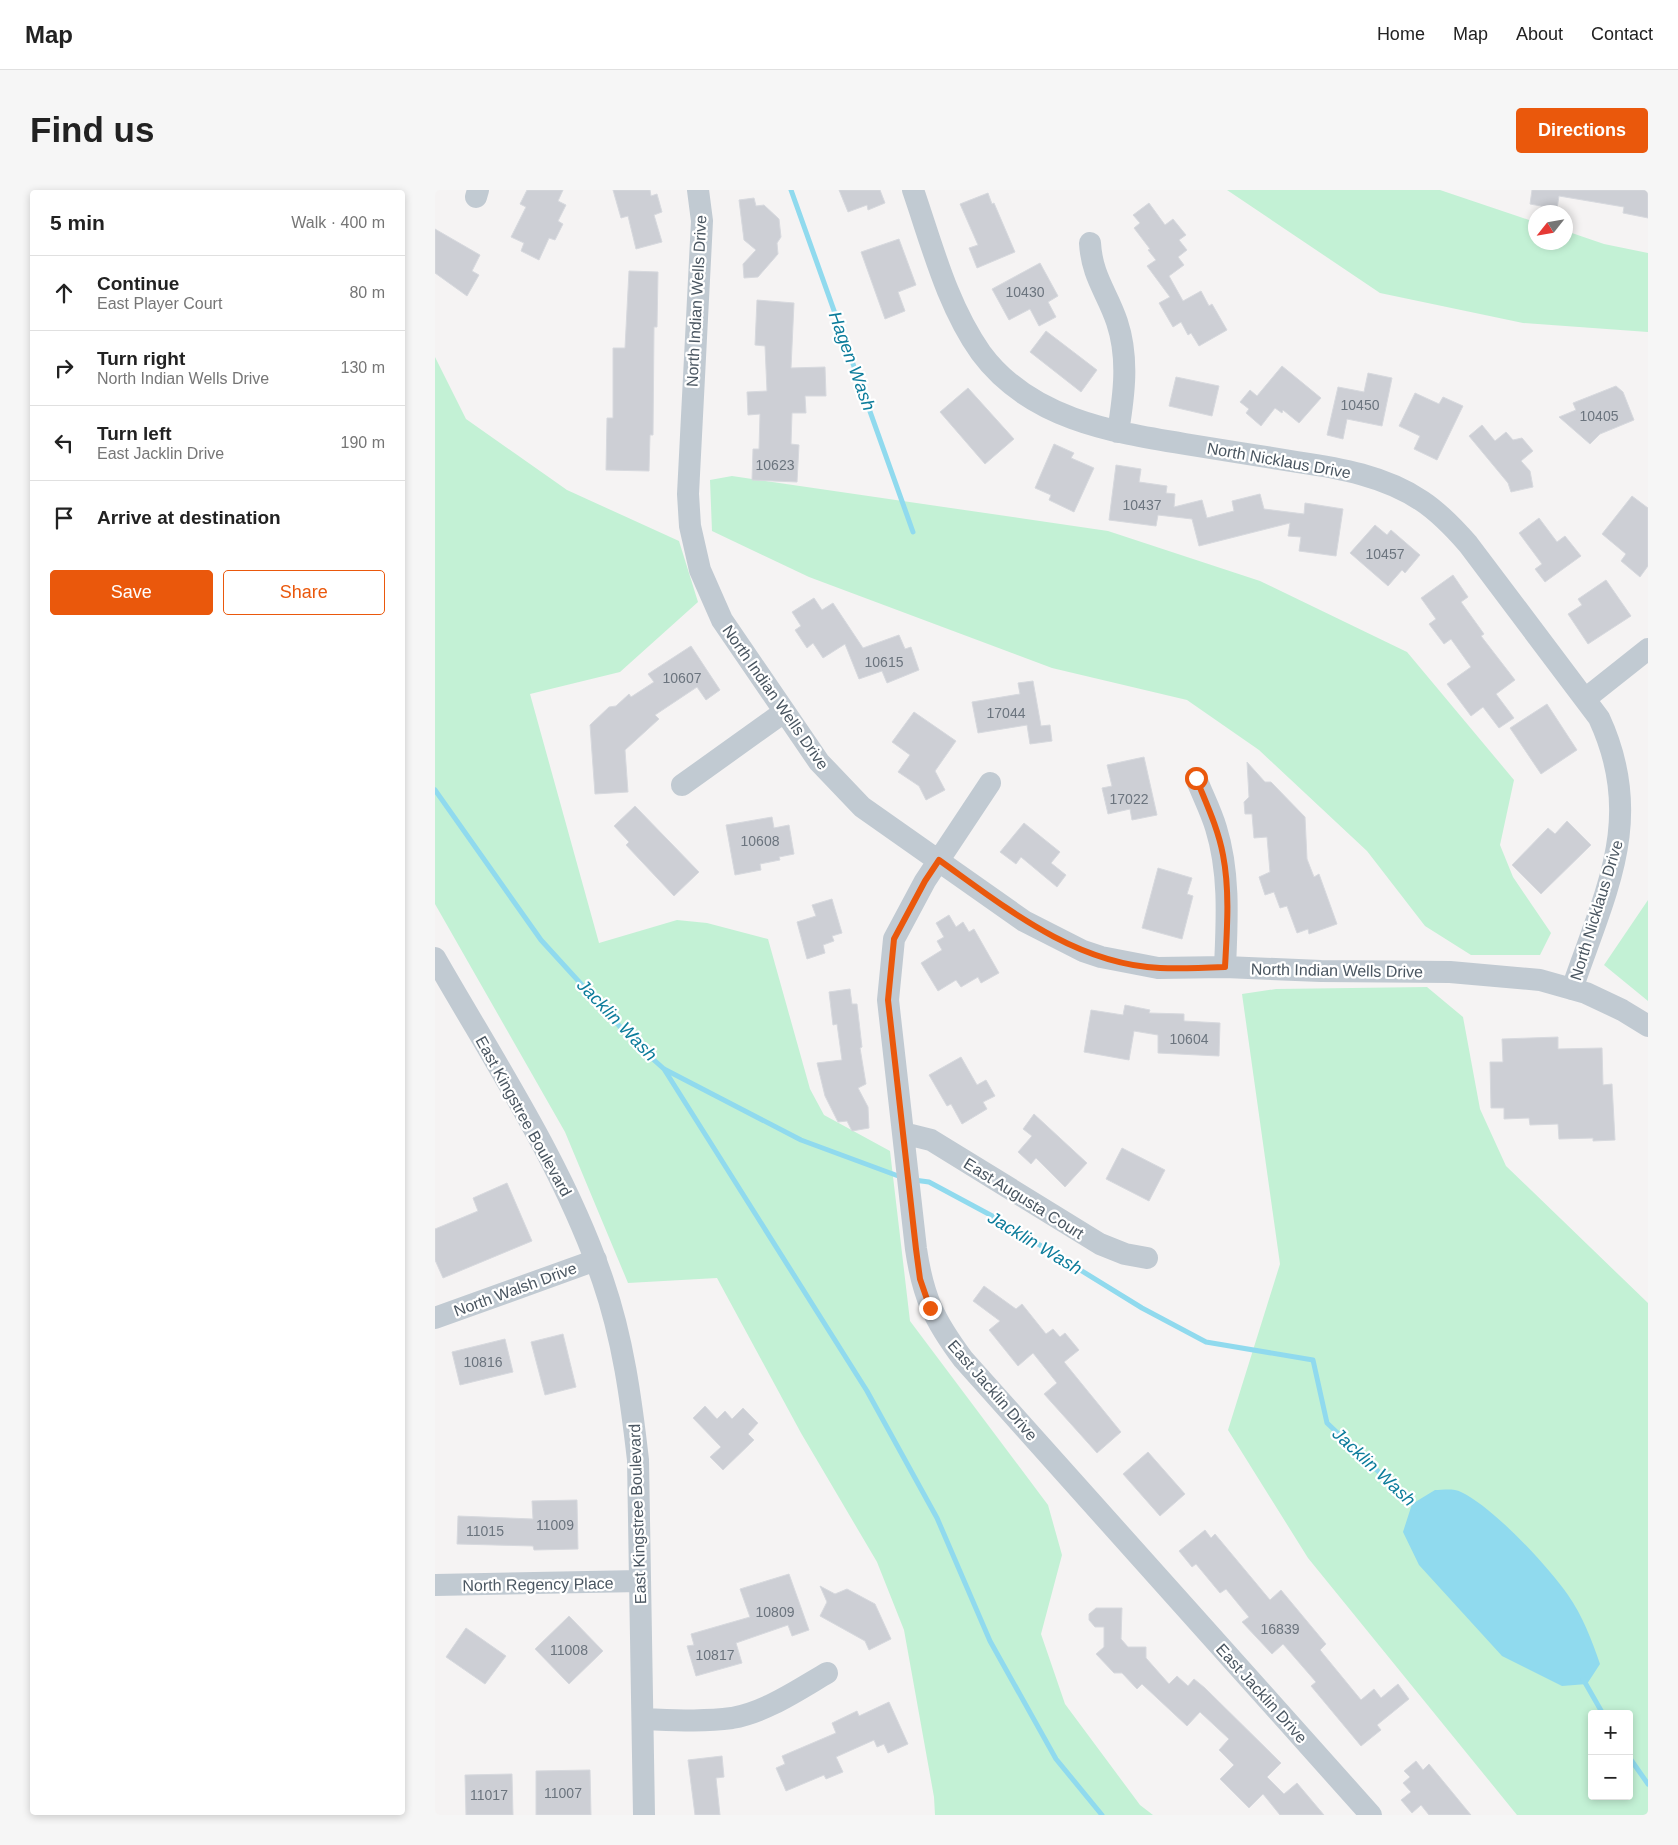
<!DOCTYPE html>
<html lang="en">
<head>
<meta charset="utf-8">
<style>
	:root { --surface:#fff; --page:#f6f6f6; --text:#222; --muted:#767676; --line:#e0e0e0; --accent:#ea580c }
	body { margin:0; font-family:Arial,sans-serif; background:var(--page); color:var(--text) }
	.controls { position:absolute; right:15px; bottom:15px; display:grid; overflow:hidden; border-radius:5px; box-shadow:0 2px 8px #0003 }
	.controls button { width:45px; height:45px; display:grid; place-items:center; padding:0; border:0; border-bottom:1px solid var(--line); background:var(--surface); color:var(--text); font:25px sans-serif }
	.compass { position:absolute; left:1093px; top:15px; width:45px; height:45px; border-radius:50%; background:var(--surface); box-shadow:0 2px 8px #0003; rotate:239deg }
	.stop { position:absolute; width:15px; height:15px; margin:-11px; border:4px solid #ea580c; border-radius:50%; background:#fff }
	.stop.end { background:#ea580c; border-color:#fff; box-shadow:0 1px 5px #0008 }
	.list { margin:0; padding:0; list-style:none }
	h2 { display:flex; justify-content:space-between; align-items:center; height:65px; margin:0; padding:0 20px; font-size:21px }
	h2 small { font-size:16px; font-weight:400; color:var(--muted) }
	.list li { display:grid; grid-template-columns:32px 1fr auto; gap:15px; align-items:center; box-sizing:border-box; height:75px; padding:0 20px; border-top:1px solid var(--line) }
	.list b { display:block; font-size:19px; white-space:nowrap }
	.list p { margin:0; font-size:16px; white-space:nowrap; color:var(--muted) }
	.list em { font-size:16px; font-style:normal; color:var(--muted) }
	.actions { display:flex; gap:10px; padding:15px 20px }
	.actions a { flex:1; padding:11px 0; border:1px solid var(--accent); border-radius:5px; text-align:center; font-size:18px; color:var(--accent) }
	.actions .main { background:var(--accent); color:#fff }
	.icon { flex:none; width:28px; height:28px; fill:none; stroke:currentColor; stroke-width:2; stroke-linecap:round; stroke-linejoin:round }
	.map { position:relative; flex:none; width:1213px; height:1625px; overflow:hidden; border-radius:5px }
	header { display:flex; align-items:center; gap:30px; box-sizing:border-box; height:70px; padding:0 25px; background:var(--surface); border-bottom:1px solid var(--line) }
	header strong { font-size:24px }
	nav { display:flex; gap:28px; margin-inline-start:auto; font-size:18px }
	.intro { display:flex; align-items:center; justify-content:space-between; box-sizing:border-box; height:120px; padding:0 30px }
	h1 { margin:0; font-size:35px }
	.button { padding:12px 22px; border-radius:5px; background:var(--accent); color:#fff; font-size:18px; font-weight:700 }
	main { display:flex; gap:30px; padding:0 30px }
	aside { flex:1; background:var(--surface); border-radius:5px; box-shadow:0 2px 8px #0003 }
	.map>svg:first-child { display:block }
</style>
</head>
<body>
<header>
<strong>Map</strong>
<nav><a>Home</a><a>Map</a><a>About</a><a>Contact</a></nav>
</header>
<div class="intro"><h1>Find us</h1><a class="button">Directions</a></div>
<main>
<aside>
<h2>5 min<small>Walk · 400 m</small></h2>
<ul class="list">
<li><svg class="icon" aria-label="ahead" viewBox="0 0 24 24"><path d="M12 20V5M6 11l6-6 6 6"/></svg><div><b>Continue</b><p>East Player Court</p></div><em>80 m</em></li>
<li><svg class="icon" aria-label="right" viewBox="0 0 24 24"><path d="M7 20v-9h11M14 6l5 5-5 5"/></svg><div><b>Turn right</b><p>North Indian Wells Drive</p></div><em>130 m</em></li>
<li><svg class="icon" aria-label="left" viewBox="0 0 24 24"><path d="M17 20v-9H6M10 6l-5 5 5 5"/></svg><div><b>Turn left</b><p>East Jacklin Drive</p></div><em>190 m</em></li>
<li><svg class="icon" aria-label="arrive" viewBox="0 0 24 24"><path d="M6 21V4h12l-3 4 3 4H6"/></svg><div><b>Arrive at destination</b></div></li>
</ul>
<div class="actions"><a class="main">Save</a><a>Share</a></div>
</aside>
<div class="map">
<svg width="1213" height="1625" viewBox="0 0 1213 1625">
	<rect width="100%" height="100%" fill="#f5f3f3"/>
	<!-- green -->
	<path fill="#c3f1d5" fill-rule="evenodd" d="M792,0H1005L1100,32V52H1130L1131,41L1169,54L1213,63V142L1088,133L945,103Z
		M0,167L31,229L132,300L244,351L263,412L185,482L95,504L164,753L242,730L272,733L333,749L375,899L389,925L455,961L475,1131L613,1315L627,1365L606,1444L630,1514L705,1615L718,1625H500L499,1607L469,1440L442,1372L366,1243L282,1088L193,1093L130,942L0,714Z
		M297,286L673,341L825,391L972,462L1079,590L1065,655L1078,687L1116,743L1105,765H1036L990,736L932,661L824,560L752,510L617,478L374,387L277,341L275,290Z
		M1213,710V811L1169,775Z
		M992,797L1028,827L1045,919L1071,976L1213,1113V1625H1082L873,1368L793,1240L845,1074L807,804L841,799ZM1157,1524H1194V1606H1157Z"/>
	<!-- water -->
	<path fill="#90daee" d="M1000,1300C1007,1300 1019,1298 1026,1302C1058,1317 1112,1375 1133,1405C1147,1425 1157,1450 1165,1474L1152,1494L1127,1496L1067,1466L984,1375L968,1342L977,1314Z"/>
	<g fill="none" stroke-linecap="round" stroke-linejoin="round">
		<!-- stream -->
		<path stroke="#90daee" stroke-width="5" d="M356,0L478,342
			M0,600L106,750L199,852L229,879L366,950L466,987
			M229,879L432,1201L502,1328L555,1451L621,1569L667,1625
			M479,990L494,992L561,1028L707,1118L771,1152L878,1170L892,1233L982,1318
			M1148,1489L1168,1524
			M1194,1567L1213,1594"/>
	</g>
	<!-- building -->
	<path fill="#cdcfd5" stroke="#d7d9de" d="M92,0H128L123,11L131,15L123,31L128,34L120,50L114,48L104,70L86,61L89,53L76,47L91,17L85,14Z
		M178,0H215L216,6L222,4L227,22L219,25L227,52L201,59L193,26L186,28Z
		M404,0H445L450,13L433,20L432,15L413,22Z
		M1097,0H1213V28L1188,23L1189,17L1124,6L1122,19L1095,14Z
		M553,3L557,14L559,13L580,62L542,78L534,58L543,55L525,14Z
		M319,8L321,16L329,15L344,29L346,47L342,53L343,64L323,87L309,88L308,74L321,60L309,50L304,10Z
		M714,13L730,35L738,29L751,45L744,50L752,60L743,67L749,75L734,86L748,111L766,101L774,116L777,114L792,140L764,156L756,143L753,145L746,132L738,137L724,113L735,107L712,76L721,70L713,60L715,59L699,38L705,33L698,25Z
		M0,39L45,65L37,81L44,85L32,106L0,83Z
		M464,49L481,95L463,102L470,121L450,129L426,62Z
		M605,73L623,106L613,112L621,127L604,136L595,119L574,130L557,99Z
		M194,81L223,82L222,137H219L218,245H215L214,281L171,280L172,228H178V158H190Z
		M322,110L359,113L356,178L390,177L391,206H370L371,223H357L356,254L364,255L362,292L317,290L318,259H324L325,224L313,225L312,202L332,201L330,156L320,155Z
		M611,141L662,180L646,202L595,162Z
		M847,176L886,208L864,233L848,220L847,223L840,218L826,236L811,223L814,219L805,212L815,200L822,206Z
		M933,183L957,188L947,236L912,229L908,249L892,245L903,197L929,202Z
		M741,187L784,196L777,226L734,216Z
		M1181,196L1188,202L1199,230L1165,244L1155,254L1124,227L1141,220L1138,213Z
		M533,198L579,249L550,274L505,222Z
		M980,203L1004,214L1008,207L1028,216L1002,270L979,259L985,246L964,236Z
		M1047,235L1060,251L1071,242L1078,250L1087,248L1098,261L1086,271L1095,281L1098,297L1076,302L1073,293L1034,246Z
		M619,254L639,263L636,268L659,278L639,322L614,310L616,305L600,298Z
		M681,275L706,279L704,292L732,296L731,303L740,304L739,317L767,310L772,328L799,321L797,311L825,304L829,319L869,324L870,313L908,319L901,366L864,361L866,347L853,346L855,333L764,356L757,329L723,325L721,336L674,330Z
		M1197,306L1213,318V376L1205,387L1186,371L1191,364L1167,344Z
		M1104,328L1122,352L1130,346L1146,366L1110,392L1100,379L1107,374L1084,343Z
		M940,335L952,345L956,340L985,365L970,383L967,380L953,396L915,363Z
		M1018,385L1033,407L1026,412L1049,444L1046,446L1080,490L1061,504L1079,528L1064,538L1048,517L1036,526L1012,494L1036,477L1016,449L1009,454L994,434L1001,429L986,408Z
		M1171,390L1196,426L1153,454L1133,424L1147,415L1143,409Z
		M379,408L387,420L398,413L428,458L464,445L470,459L476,457L484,480L452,493L447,481L424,489L410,454L388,468L378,453L372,458L360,440L366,436L357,422Z
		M256,456L285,500L271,510L262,497L220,525L224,529L190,560L193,602L160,604L155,535L174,517L181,516L194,504L196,507L219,492L213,484Z
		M598,491L606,536L615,535L617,551L595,554L592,535L543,543L537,512L585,504L583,493Z
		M1112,514L1142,560L1106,584L1075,538Z
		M479,522L521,551L500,581L510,600L491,610L484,596L463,582L475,565L457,552Z
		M709,567L722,625L697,630L695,619L673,624L667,598L677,596L672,575Z
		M812,572L830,592H836L870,627L872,669L879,687L884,684L902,734L874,744L873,739L862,743L852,716L845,718L839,702L830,705L824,687L835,682L832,647L819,648L817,624H810L809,612L814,607Z
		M200,616L264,682L239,706L191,655L194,652L179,636Z
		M337,627L339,638L354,635L359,664L344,667L345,670L325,674L326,680L300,685L291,635Z
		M1132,631L1156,655L1106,704L1077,675L1113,638L1120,644Z
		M589,633L625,662L616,673L631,685L622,697L586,667L581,674L565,662Z
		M723,678L757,688L752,704L758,706L747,749L707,738Z
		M397,709L407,743L397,746L399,751L388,755L390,763L372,769L362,732L381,726L377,715Z
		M514,725L521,737L528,732L534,742L539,739L564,783L546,793L543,787L526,797L521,790L503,801L486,773L507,760L502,751L509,747L501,733Z
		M415,799L417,814H422L427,857L425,858L431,894L423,898L433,917L434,938L417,941L412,931L403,932L390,906L382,873L407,870L402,834L398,835L394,802Z
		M690,815L715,820L714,823L749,824V831L785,833L784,866L723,863V845L699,841L694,870L649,862L656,820L688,825Z
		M1123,847V859L1167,858L1168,895L1177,894L1180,950L1158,951V948L1124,949L1123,934L1095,935L1094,928L1069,929V918H1056L1055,872H1068L1067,849Z
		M526,867L542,895L551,890L560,906L548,912L552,919L527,934L516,914L512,916L494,885Z
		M599,924L652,973L630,997L601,968L596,974L583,962L597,946L588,939Z
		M687,958L730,980L714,1011L671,989Z
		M72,993L97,1051L8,1088L0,1070V1039L43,1021L38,1008Z
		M549,1096L581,1119L587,1114L611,1144L618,1139L625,1147L630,1143L644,1160L629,1172L686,1242L662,1263L609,1204L622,1193L598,1163L583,1176L554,1140L565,1131L538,1111Z
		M128,1144L141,1197L110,1205L96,1152Z
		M70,1149L78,1182L25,1195L17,1162Z
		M270,1216L282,1229L290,1221L297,1229L308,1218L323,1233L313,1244L319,1250L288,1280L275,1267L286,1257L258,1228Z
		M713,1262L750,1304L725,1326L688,1284Z
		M142,1310L143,1359L99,1360L98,1356L22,1354L23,1326L98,1329L97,1311Z
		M770,1340L776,1348L780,1344L835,1410L846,1400L891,1454L885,1460L926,1510L939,1499L946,1508L963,1494L974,1509L942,1535L946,1540L926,1556L876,1496L881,1492L848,1454L837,1464L807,1432L814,1427L791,1399L785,1403L761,1374L757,1377L744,1361Z
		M354,1384L374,1440L357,1446L353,1435L301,1453L307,1473L261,1486L252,1456L259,1455L256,1444L315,1427L305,1399Z
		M385,1396L400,1404L412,1399L440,1414L456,1449L434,1460L430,1451L385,1426L392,1412Z
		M661,1418H687L686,1449L693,1457H711V1468L734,1494L742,1486L753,1496L759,1489L770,1498L846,1573L832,1587L849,1604L862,1593L889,1625H845L828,1604L814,1618L785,1589L799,1575L784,1560L794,1549L765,1522L752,1536L707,1494L702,1499L687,1483H679L661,1464L669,1457V1437H660L654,1430V1424Z
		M134,1426L168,1461L134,1494L100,1459Z
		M31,1438L71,1466L50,1494L11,1467Z
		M454,1512L473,1554L453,1563L449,1554L442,1557L439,1550L401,1567L408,1582L391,1589L389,1585L351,1601L341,1578L350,1574L347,1566L401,1543L397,1533L422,1521L424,1526Z
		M287,1566L289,1587L281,1588L285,1625H260L253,1570Z
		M981,1571L988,1580L994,1574L1036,1625H994L986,1615L977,1623L966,1610L976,1602L968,1593L975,1587L969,1581Z
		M155,1580L156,1625H101V1581Z
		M77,1584L78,1625H31L30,1585Z"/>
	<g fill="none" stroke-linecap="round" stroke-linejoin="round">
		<!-- minor -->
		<path stroke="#c1cad2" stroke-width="22" d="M263,0L267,31L253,304L255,336L265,380L287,430L384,572L427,617L589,731L648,761L666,767L723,778L790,777L886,781L1015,782L1105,790L1151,803L1187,820L1213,836
			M478,0C497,55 512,115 546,163C594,228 675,242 750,254C787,260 825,266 862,272C904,278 950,286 987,311C1005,323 1019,338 1033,354L1164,528C1211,629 1170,702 1137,799
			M41,7L43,0
			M655,53C657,87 672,102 682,132C694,168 689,205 683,242
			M1150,509L1213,459
			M761,588C767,604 776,621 781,638C795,683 792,731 790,777
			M555,593L490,691L459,749L453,810L481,1059C488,1107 499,1130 528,1169L936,1625
			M247,595L349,522
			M0,768C60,873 129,976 168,1091C188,1149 196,1209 203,1270L209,1625
			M468,943L496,950L665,1054L690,1064L712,1068
			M0,1128L161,1070
			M0,1395L205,1391
			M208,1529C237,1530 268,1532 297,1528C331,1522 363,1500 392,1483"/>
	</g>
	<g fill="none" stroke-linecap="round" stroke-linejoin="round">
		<!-- route -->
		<path stroke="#ea580c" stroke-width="6" d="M495,1118L485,1089L481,1059L453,810L459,749L490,691L504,670C570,717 639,774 725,778C746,779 768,778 790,777C792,740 795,701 788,665C783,638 771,613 761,588"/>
	</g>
	<g text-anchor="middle" stroke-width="4.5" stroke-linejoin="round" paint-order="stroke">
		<!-- number labels -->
		<g font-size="14" fill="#6b747e">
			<text x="590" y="107">10430</text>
			<text x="925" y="220">10450</text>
			<text x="1164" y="231">10405</text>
			<text x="340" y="280">10623</text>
			<text x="707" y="320">10437</text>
			<text x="950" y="369">10457</text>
			<text x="449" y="477">10615</text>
			<text x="247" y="493">10607</text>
			<text x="571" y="528">17044</text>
			<text x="694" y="614">17022</text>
			<text x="325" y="656">10608</text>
			<text x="754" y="854">10604</text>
			<text x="48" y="1177">10816</text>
			<text x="120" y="1340">11009</text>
			<text x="50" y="1346">11015</text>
			<text x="340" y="1427">10809</text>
			<text x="845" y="1444">16839</text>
			<text x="134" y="1465">11008</text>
			<text x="280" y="1470">10817</text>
			<text x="128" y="1608">11007</text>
			<text x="54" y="1610">11017</text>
		</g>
		<!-- street labels -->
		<g font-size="16" fill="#4a5661" stroke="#fff">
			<text transform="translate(261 111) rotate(-87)" y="6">North Indian Wells Drive</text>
			<text transform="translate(844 270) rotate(10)" y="6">North Nicklaus Drive</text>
			<text transform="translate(341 507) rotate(55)" y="6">North Indian Wells Drive</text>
			<text transform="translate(1161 720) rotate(-73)" y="6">North Nicklaus Drive</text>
			<text transform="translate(902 780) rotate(1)" y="6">North Indian Wells Drive</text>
			<text transform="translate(89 926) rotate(61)" y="6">East Kingstree Boulevard</text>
			<text transform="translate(589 1008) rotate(32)" y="6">East Augusta Court</text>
			<text transform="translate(80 1099) rotate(-20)" y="6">North Walsh Drive</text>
			<text transform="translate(558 1200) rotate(49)" y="6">East Jacklin Drive</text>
			<text transform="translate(202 1324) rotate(-92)" y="6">East Kingstree Boulevard</text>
			<text transform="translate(103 1394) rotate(-1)" y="6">North Regency Place</text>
			<text transform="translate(827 1503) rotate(48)" y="6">East Jacklin Drive</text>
		</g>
		<!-- water labels -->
		<g font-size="18" font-style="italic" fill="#0c7c9b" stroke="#fff">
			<text transform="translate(417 171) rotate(70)" y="6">Hagen Wash</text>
			<text transform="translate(182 830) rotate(46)" y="6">Jacklin Wash</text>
			<text transform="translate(600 1053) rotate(31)" y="6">Jacklin Wash</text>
			<text transform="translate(939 1277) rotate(43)" y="6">Jacklin Wash</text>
		</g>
	</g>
</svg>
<div class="controls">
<button>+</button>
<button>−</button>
</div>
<svg class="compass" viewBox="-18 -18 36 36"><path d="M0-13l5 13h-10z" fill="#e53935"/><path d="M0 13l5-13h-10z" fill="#767676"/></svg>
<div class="stop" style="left:761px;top:588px"></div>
<div class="stop end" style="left:495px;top:1118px"></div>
</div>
</main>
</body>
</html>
